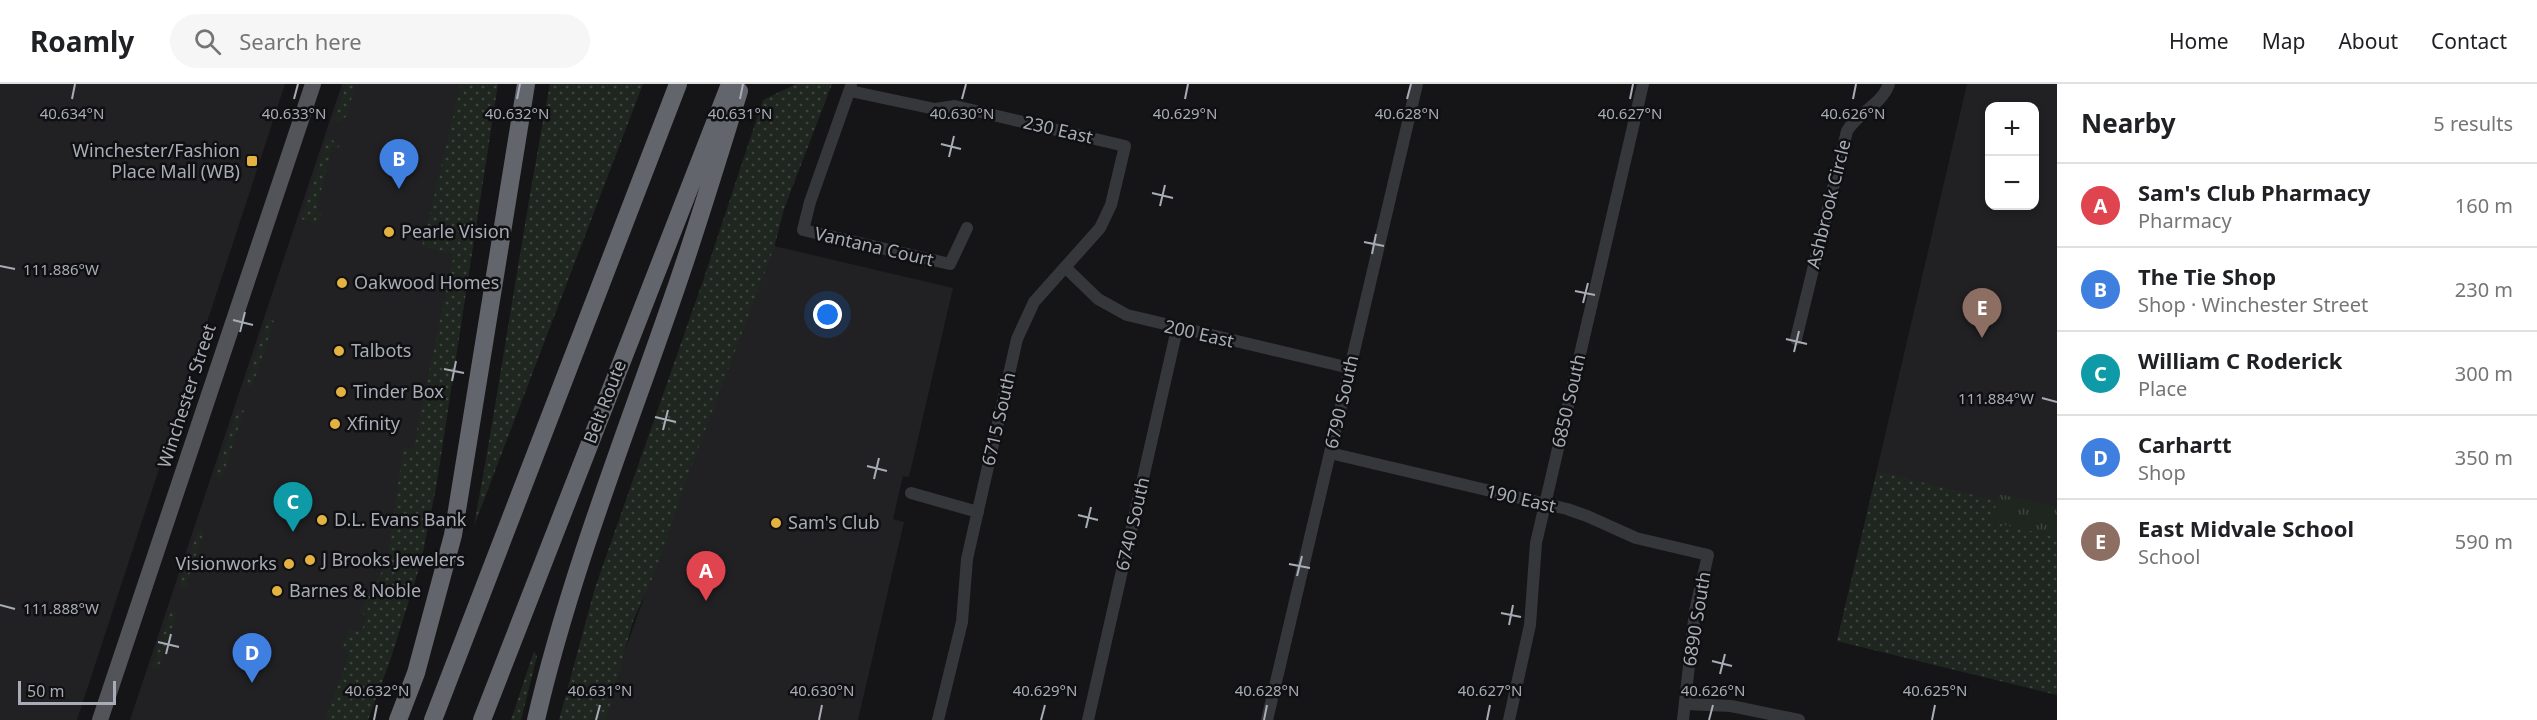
<!DOCTYPE html>
<html lang="en">
<head>
<meta charset="utf-8">
<style>
	:root { --surface:#fff; --page:#f6f6f6; --text:#202124; --muted:#757577; --line:#e0e0e0; --accent:#1a73e8 }
	body { margin:0; font-family:"Noto Sans",sans-serif; background:var(--page); color:var(--text) }
	.controls { position:absolute; right:18px; top:18px; display:grid; overflow:hidden; border-radius:12px; box-shadow:0 3px 9px #0003 }
	.controls button { width:54px; height:54px; display:grid; place-items:center; padding:0; border:0; border-bottom:2px solid var(--line); background:var(--surface); color:var(--text); font:30px sans-serif }
	.scale { position:absolute; left:18px; bottom:15px; width:98px; box-sizing:border-box; padding-left:6px; border:3px solid #a8acb6; border-top:0; font-size:16px; line-height:21px; white-space:nowrap; color:#a8acb6; -webkit-text-stroke:4px #101012; paint-order:stroke }
	.you { position:absolute; left:828px; top:231px; width:21px; height:21px; margin:-15px; border:4px solid #fff; border-radius:50%; background:#1a73e8; box-shadow:0 0 0 9px #1a73e833 }
	.badge { display:grid; place-items:center; width:39px; height:39px; border-radius:50%; background:var(--accent); color:#fff; font-size:20px; font-weight:700 }
	.pin { position:absolute; translate:-50% -50px; filter:drop-shadow(0 2px 3px #0008) }
	.pin::after { content:''; position:absolute; top:32px; width:21px; height:18px; background:inherit; clip-path:polygon(0 0,100% 0,50% 100%) }
	.list { margin:0; padding:0; list-style:none }
	h2 { display:flex; justify-content:space-between; align-items:center; height:78px; margin:0; padding:0 24px; font-size:26px }
	h2 small { font-size:20px; font-weight:400; color:var(--muted) }
	.list li { display:grid; grid-template-columns:39px 1fr auto; gap:18px; align-items:center; box-sizing:border-box; height:84px; padding:0 24px; border-top:2px solid var(--line) }
	.list b { display:block; font-size:22px; white-space:nowrap }
	.list p { margin:0; font-size:20px; white-space:nowrap; color:var(--muted) }
	.list em { font-size:20px; font-style:normal; color:var(--muted) }
	.icon { flex:none; width:33px; height:33px; fill:none; stroke:currentColor; stroke-width:2; stroke-linecap:round; stroke-linejoin:round }
	.map { position:relative; flex:none; width:2057px; height:636px; overflow:hidden }
	header { display:flex; align-items:center; gap:36px; box-sizing:border-box; height:84px; padding:0 30px; background:var(--surface); border-bottom:2px solid var(--line) }
	header strong { font-size:28px }
	nav { display:flex; gap:33px; margin-inline-start:auto; font-size:21px }
	.search { width:420px; height:54px; background:var(--page); display:flex; align-items:center; gap:15px; box-sizing:border-box; padding:0 21px; border-radius:33px; color:var(--muted); font-size:22px }
	main { display:flex }
	aside { flex:1; background:var(--surface) }
	.map>svg:first-child { display:block }
</style>
</head>
<body>
<header>
<strong>Roamly</strong>
<div class="search"><svg class="icon" aria-label="search" viewBox="0 0 24 24"><circle cx="10" cy="10" r="6"/><path d="M15 15l6 6"/></svg>Search here</div>
<nav><a>Home</a><a>Map</a><a>About</a><a>Contact</a></nav>
</header>
<main>
<div class="map">
<svg width="2057" height="636" viewBox="0 0 2057 636">
	<defs>
		<pattern id="grass-dots" width="8" height="8" patternUnits="userSpaceOnUse" patternTransform="scale(1.5)"><rect width="8" height="8" fill="#1f2620"/><path d="M2 2h.1M6 6h.1" fill="none" stroke="#3d433e" stroke-width="1.8" stroke-linecap="round"/></pattern>
		<pattern id="park-tufts" width="24" height="20" patternUnits="userSpaceOnUse" patternTransform="scale(1.5)"><rect width="24" height="20" fill="#1f2620"/><path d="M3 7l-1-3M5 7V3M7 7l1-3M15 17l-1-3M17 17v-4M19 17l1-3" fill="none" stroke="#3d433e"/></pattern>
	</defs>
	<rect width="100%" height="100%" fill="#151517"/>
	<!-- built -->
	<path fill="#212124" fill-rule="evenodd" d="M0,0H285L77,636H0Z
		M342,0H470L441,166L454,170V186L391,477L329,636H130Z
		M1967,0H2057V611L1837,557ZM1990,22H2034V122H1990Z
		M774,162L953,204L909,393L903,392L893,435L904,438L858,636H604L616,592L684,401Z"/>
	<!-- grass -->
	<path fill="url(#grass-dots)" d="M346,0H355L347,32L339,38L334,36Z
		M461,0H498L436,404L421,478L391,574L368,636H325L350,568L342,565L349,545L361,548L367,533L360,528L387,478L403,365L404,363L413,365L454,170L422,162Z
		M550,0H643L474,442C501,295 522,147 550,0Z
		M796,0H832L784,125L774,164L683,405L659,479L633,537L606,636H559L595,504L704,194L763,16Z
		M328,53L340,61L338,64L332,63L316,127L321,130L318,140L301,135Z
		M268,235L274,237L252,303L246,300Z
		M238,325L244,327L222,394L215,392Z
		M1877,387L1997,417L1992,438L2057,453V611L1837,557Z
		M198,446L204,447L185,504L179,502Z
		M171,527L177,529L158,585L152,583Z
		M534,567L537,572L521,636H511Z"/>
	<!-- park -->
	<path fill="url(#park-tufts)" d="M1999,410L2057,423V453L1992,438Z"/>
	<g fill="none" stroke-linecap="round" stroke-linejoin="round">
		<!-- minor -->
		<path stroke="#36373b" stroke-width="12" d="M851,2L810,118L803,146L950,180L967,144
			M850,7L935,25L955,22L1125,62L1111,121L1100,144L1034,218L1017,255L967,475L962,538L938,636
			M1065,183L1098,215L1127,231L1350,284
			M1796,255L1847,47C1858,28 1881,22 1889,0
			M1330,369L1567,425L1587,432L1636,454L1708,471L1695,527L1683,636
			M911,409L978,428
			M1686,620L1731,622L1799,636
			M1088,636L1177,245
			M1267,636L1417,0
			M1509,636L1530,541L1536,459L1643,0"/>
		<!-- major -->
		<path stroke="#53545a" stroke-width="16" d="M100,636L313,0"/>
		<!-- highway -->
		<path stroke="#63656c" stroke-width="18" d="M398,636L416,589L453,451L526,0
			M433,636L678,0
			M482,636L730,0
			M536,636C570,489 626,350 675,207C698,141 718,74 739,7"/>
	</g>
	<!-- ticks -->
	<path fill="none" stroke="#a8acb6" stroke-width="2" d="M72,15L75,0M294,15L298,0M517,15L520,0M740,15L743,0M962,15L966,0M1185,15L1188,0M1407,15L1411,0M1630,15L1633,0M1853,15L1856,0M941,60L961,65M949,73L954,52M1152,109L1173,114M1160,122L1165,101M1364,158L1384,162M1372,170L1376,150M0,182L15,185M1575,207L1595,211M1583,219L1588,199M233,236L253,241M240,248L245,228M1786,255L1807,260M1794,268L1799,247M444,285L464,289M452,297L456,277M2042,314L2057,318M655,333L676,338M663,346L668,326M867,382L887,387M874,395L879,374M1078,431L1098,436M1086,444L1091,423M1289,480L1310,484M1297,492L1302,472M0,521L15,525M1501,529L1521,533M1509,541L1513,521M158,558L179,563M166,570L171,550M1712,577L1732,582M1720,590L1725,570M374,636L377,621M596,636L600,621M819,636L822,621M1041,636L1045,621M1264,636L1267,621M1487,636L1490,621M1709,636L1713,621M1932,636L1935,621"/>
	<!-- markers -->
	<g fill="#e3b240" stroke="#101012" stroke-width="2">
		<rect x="246" y="71" width="12" height="12" rx="3"/>
		<circle cx="389" cy="148" r="6"/>
		<circle cx="342" cy="199" r="6"/>
		<circle cx="339" cy="267" r="6"/>
		<circle cx="341" cy="308" r="6"/>
		<circle cx="335" cy="340" r="6"/>
		<circle cx="322" cy="436" r="6"/>
		<circle cx="776" cy="439" r="6"/>
		<circle cx="310" cy="476" r="6"/>
		<circle cx="289" cy="480" r="6"/>
		<circle cx="277" cy="507" r="6"/>
	</g>
	<g text-anchor="middle" stroke-width="5" stroke-linejoin="round" paint-order="stroke">
		<!-- street labels -->
		<g font-size="18" fill="#a8acb6" stroke="#101012">
			<text transform="translate(1058 46) rotate(13)" y="6">230 East</text>
			<text transform="translate(1829 120) rotate(-76)" y="6">Ashbrook Circle</text>
			<text transform="translate(874 163) rotate(13)" y="6">Vantana Court</text>
			<text transform="translate(1199 250) rotate(13)" y="6">200 East</text>
			<text transform="translate(187 312) rotate(-72)" y="6">Winchester Street</text>
			<text transform="translate(1569 317) rotate(-77)" y="6">6850 South</text>
			<text transform="translate(605 318) rotate(-69)" y="6">Belt Route</text>
			<text transform="translate(1342 318) rotate(-77)" y="6">6790 South</text>
			<text transform="translate(999 335) rotate(-77)" y="6">6715 South</text>
			<text transform="translate(1521 415) rotate(13)" y="6">190 East</text>
			<text transform="translate(1133 440) rotate(-77)" y="6">6740 South</text>
			<text transform="translate(1697 535) rotate(-81)" y="6">6890 South</text>
		</g>
		<!-- poi labels -->
		<g font-size="18" fill="#a8acb6" stroke="#101012" text-anchor="start">
			<text x="240" y="73" text-anchor="end">Winchester/Fashion<tspan x="240" dy="21">Place Mall (WB)</tspan></text>
			<text x="401" y="154">Pearle Vision</text>
			<text x="354" y="205">Oakwood Homes</text>
			<text x="351" y="273">Talbots</text>
			<text x="353" y="314">Tinder Box</text>
			<text x="347" y="346">Xfinity</text>
			<text x="334" y="442">D.L. Evans Bank</text>
			<text x="788" y="445">Sam's Club</text>
			<text x="322" y="482">J Brooks Jewelers</text>
			<text x="277" y="486" text-anchor="end">Visionworks</text>
			<text x="289" y="513">Barnes &amp; Noble</text>
		</g>
	</g>
	<g font-size="15" text-anchor="middle" fill="#a8acb6" stroke="#101012" stroke-width="5" stroke-linejoin="round" paint-order="stroke">
		<text x="72" y="35">40.634°N</text>
		<text x="294" y="35">40.633°N</text>
		<text x="517" y="35">40.632°N</text>
		<text x="740" y="35">40.631°N</text>
		<text x="962" y="35">40.630°N</text>
		<text x="1185" y="35">40.629°N</text>
		<text x="1407" y="35">40.628°N</text>
		<text x="1630" y="35">40.627°N</text>
		<text x="1853" y="35">40.626°N</text>
		<text x="61" y="191">111.886°W</text>
		<text x="1996" y="320">111.884°W</text>
		<text x="61" y="530">111.888°W</text>
		<text x="377" y="612">40.632°N</text>
		<text x="600" y="612">40.631°N</text>
		<text x="822" y="612">40.630°N</text>
		<text x="1045" y="612">40.629°N</text>
		<text x="1267" y="612">40.628°N</text>
		<text x="1490" y="612">40.627°N</text>
		<text x="1713" y="612">40.626°N</text>
		<text x="1935" y="612">40.625°N</text>
	</g>
</svg>
<div class="controls">
<button>+</button>
<button>−</button>
</div>
<div class="scale">50 m</div>
<div class="you"></div>
<div class="pin badge" style="left:706px;top:517px;background:#e0444e">A</div>
<div class="pin badge" style="left:399px;top:105px;background:#3f7fe0">B</div>
<div class="pin badge" style="left:293px;top:448px;background:#0f9aa8">C</div>
<div class="pin badge" style="left:252px;top:599px;background:#3f7fe0">D</div>
<div class="pin badge" style="left:1982px;top:254px;background:#8d6e63">E</div>
</div>
<aside>
<h2>Nearby<small>5 results</small></h2>
<ul class="list">
<li><span class="badge" style="background:#e0444e">A</span><div><b>Sam's Club Pharmacy</b><p>Pharmacy</p></div><em>160 m</em></li>
<li><span class="badge" style="background:#3f7fe0">B</span><div><b>The Tie Shop</b><p>Shop · Winchester Street</p></div><em>230 m</em></li>
<li><span class="badge" style="background:#0f9aa8">C</span><div><b>William C Roderick</b><p>Place</p></div><em>300 m</em></li>
<li><span class="badge" style="background:#3f7fe0">D</span><div><b>Carhartt</b><p>Shop</p></div><em>350 m</em></li>
<li><span class="badge" style="background:#8d6e63">E</span><div><b>East Midvale School</b><p>School</p></div><em>590 m</em></li>
</ul>
</aside>
</main>
</body>
</html>
